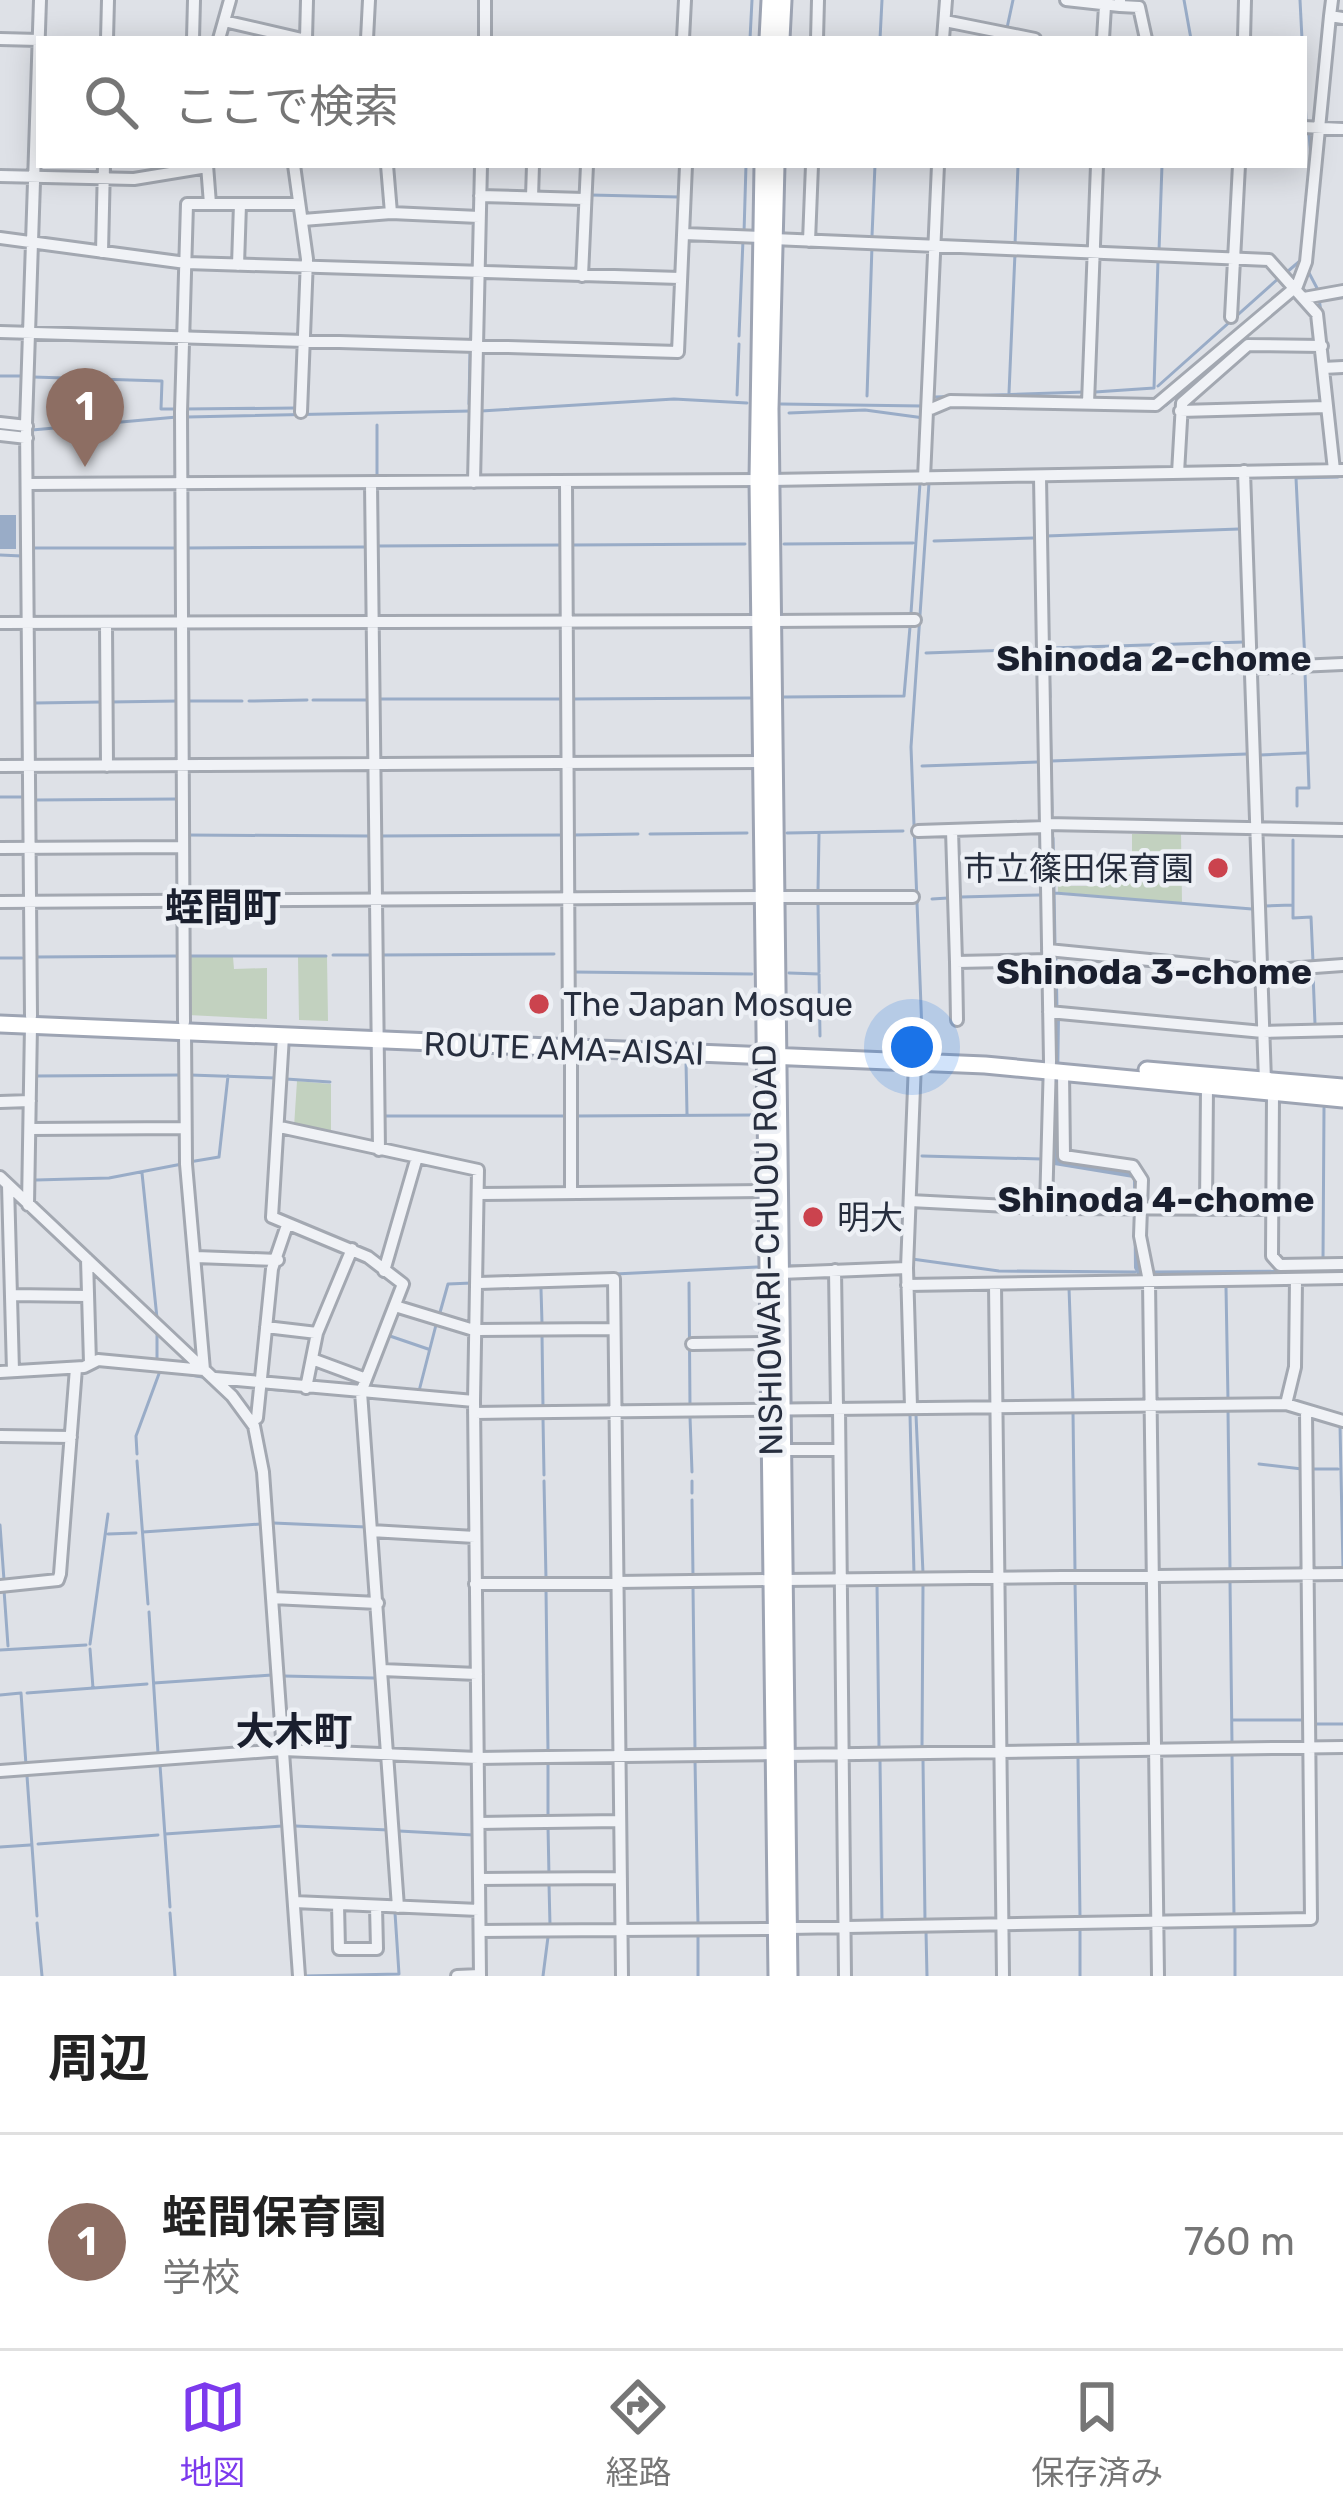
<!DOCTYPE html>
<html lang="ja">
<head>
<meta charset="utf-8">
<style>
	:root { --surface:#fff; --page:#f2f2f2; --text:#222; --muted:#767676; --line:#e0e0e0; --accent:#7c3aed }
	body { margin:0; font-family:Rubik,"Noto Sans JP",sans-serif; background:var(--page); color:var(--text) }
	.you { position:absolute; left:912px; top:1047px; width:42px; height:42px; margin:-30px; border:9px solid #fff; border-radius:50%; background:#1a73e8; box-shadow:0 0 0 18px #1a73e833 }
	.badge { display:grid; place-items:center; width:78px; height:78px; border-radius:50%; background:var(--accent); color:#fff; font-size:39px; font-weight:700 }
	.pin { position:absolute; translate:-50% -99px; filter:drop-shadow(0 3px 6px #0008) }
	.pin::after { content:''; position:absolute; top:63px; width:42px; height:36px; background:inherit; clip-path:polygon(0 0,100% 0,50% 100%) }
	.list { margin:0; padding:0; list-style:none }
	h2 { display:flex; justify-content:space-between; align-items:center; height:156px; margin:0; padding:0 48px; font-size:51px }
	h2 small { font-size:39px; font-weight:400; color:var(--muted) }
	.list li { display:grid; grid-template-columns:78px 1fr auto; gap:36px; align-items:center; box-sizing:border-box; height:216px; padding:0 48px; border-top:3px solid var(--line) }
	.list b { display:block; font-size:45px; white-space:nowrap }
	.list p { margin:0; font-size:39px; white-space:nowrap; color:var(--muted) }
	.list em { font-size:39px; font-style:normal; color:var(--muted) }
	.icon { flex:none; width:66px; height:66px; fill:none; stroke:currentColor; stroke-width:2; stroke-linecap:round; stroke-linejoin:round }
	.map { position:relative; flex:none; width:1343px; height:1976px; overflow:hidden }
	.search { position:absolute; background:var(--surface); box-shadow:0 6px 30px #0003; left:36px; right:36px; top:36px; height:132px; display:flex; align-items:center; gap:30px; box-sizing:border-box; padding:0 42px; border-radius:0px; color:var(--muted); font-size:45px }
	.sheet { height:372px; background:var(--surface) }
	nav { display:flex; justify-content:space-around; align-items:center; box-sizing:border-box; height:168px; border-top:3px solid var(--line); background:var(--surface); font-size:33px; color:var(--muted) }
	nav a { display:grid; justify-items:center; gap:6px }
	nav .on { color:var(--accent) }
	.map>svg:first-child { display:block }
</style>
</head>
<body>
<div class="map">
<svg width="1343" height="1976" viewBox="0 0 1343 1976">
	<rect width="100%" height="100%" fill="#dee1e7"/>
	<!-- green -->
	<path fill="#c2d1bf" d="M1181,833L1182,903L1058,892V886H1108V858H1132V834Z
		M186,957H233L234,969L267,968V1019L188,1015Z
		M298,957H327L328,1021L299,1020Z
		M297,1081L331,1084V1134L294,1127Z"/>
	<!-- water -->
	<path fill="#99acc7" d="M0,515H16V549H0Z
		M1055,1016H1060L1058,1156L1137,1173L1139,1266L1147,1275L1137,1274L1134,1268L1133,1178L1054,1165Z"/>
	<g fill="none" stroke-linecap="round" stroke-linejoin="round">
		<!-- stream -->
		<path stroke="#99acc7" stroke-width="3" d="M1184,0L1191,39
			M1300,0L1302,39
			M1007,28L1013,0
			M0,34L32,35
			M479,39L480,8
			M750,39L752,0
			M880,39L882,0
			M1304,78L1306,121
			M1309,133L1311,161
			M590,195L679,197
			M475,211V185
			M744,233L746,165
			M872,236L875,165
			M1015,245L1018,165
			M1159,251L1162,165
			M473,266L474,223
			M1308,271L1318,290
			M1287,272L1301,260
			M1319,298L1328,363
			M739,336L743,240
			M471,343L472,280
			M0,376H21
			M33,377L162,381L161,409H176
			M1158,386L1280,277
			M1095,392L1154,388L1158,260
			M1009,393L1015,253
			M737,395L739,344
			M867,396L872,246
			M935,397L1085,392
			M469,404L470,352
			M781,404L922,406
			M1166,405L1240,341
			M185,409L296,408
			M481,411L674,399L747,403
			M789,413L865,410L924,418
			M187,417L471,411
			M1334,419L1338,462
			M377,425V477
			M0,428L22,432
			M32,430L177,417
			M930,471L932,425
			M377,492V574
			M1046,536L1239,529
			M22,538V619
			M934,541L1033,538
			M784,544L913,543
			M573,545L745,544
			M377,546L562,545
			M35,548H175
			M186,548L365,547
			M0,555L22,556
			M1047,564V586
			M1047,599L1050,697
			M911,613L920,483
			M1049,648L1244,642
			M926,653L1037,649
			M1305,662L1296,478L1338,477
			M784,697L904,696L910,627
			M380,699H562
			M571,699L750,698
			M313,700H368
			M185,701H242
			M249,701L307,700
			M110,702L177,701
			M35,703L101,702
			M1050,712L1052,812
			M1260,755L1306,753
			M1051,761L1247,754
			M922,766L1038,762
			M24,789V843
			M0,797H22
			M35,800L177,799
			M1297,806V788H1309L1305,672
			M787,833L903,831
			M650,834L747,833
			M187,835L369,836
			M573,835L638,834
			M381,836L563,835
			M1053,838L1055,945
			M1293,840V918L1311,917L1313,962
			M24,853L25,897
			M818,891L819,834
			M1055,893L1252,909
			M961,897L1040,895
			M932,899L948,898
			M818,904L819,972
			M1265,906L1292,905
			M25,908V984
			M333,955H369
			M380,955L554,954
			M190,956H326
			M36,957L178,956
			M0,958H22
			M1056,959L1057,1010
			M573,972L752,974
			M789,973L819,974L820,1036
			M1313,973L1315,1024
			M922,1032L911,747L929,483
			M686,1061L687,1114
			M190,1075L276,1078
			M36,1076L181,1075
			M25,1079V1057
			M286,1079L330,1082
			M386,1116H564
			M576,1116L755,1115
			M922,1156L1042,1159
			M189,1162L219,1157L228,1076
			M142,1173L157,1318
			M36,1180L109,1178L182,1164
			M912,1259L999,1271L1135,1272
			M1323,1260L1324,1108
			M791,1266H823
			M1151,1272L1343,1271
			M615,1274L757,1267
			M689,1283L690,1407
			M1226,1287L1228,1400
			M1069,1288L1073,1400
			M541,1289L542,1323
			M439,1316L448,1284L472,1283
			M157,1332V1359
			M542,1334L543,1408
			M387,1335L428,1349
			M181,1373L202,1377
			M266,1389L306,1392
			M419,1391L436,1325
			M311,1392L343,1395
			M364,1397L385,1398
			M1228,1410L1230,1568
			M1073,1412L1075,1571
			M834,1415V1444
			M910,1415L914,1574
			M916,1415L923,1573
			M690,1417L692,1472
			M543,1418L544,1475
			M1340,1425L1343,1568
			M31,1431L58,1432
			M137,1454L136,1436L160,1371
			M137,1461L148,1604
			M1259,1464L1302,1469
			M1312,1469H1338
			M544,1481L546,1579
			M692,1481V1493
			M692,1500L693,1576
			M273,1523L366,1527
			M0,1525L4,1580
			M143,1532L261,1524
			M108,1534L136,1533
			M1230,1581L1232,1744
			M1075,1582L1078,1745
			M693,1587L695,1751
			M546,1589L548,1752
			M4,1590L8,1646
			M149,1612L158,1753
			M90,1644L108,1514
			M90,1649L93,1688
			M0,1650L86,1645
			M283,1676L374,1678
			M443,1678L471,1679
			M154,1683L272,1675
			M27,1693L147,1684
			M0,1695L21,1693L26,1765
			M1233,1720H1303
			M1315,1724H1343
			M879,1747L877,1584H905
			M922,1748L923,1584
			M1232,1754L1234,1916
			M1078,1758L1080,1917
			M695,1760L698,1924
			M880,1760L882,1921
			M923,1760L925,1921
			M548,1763V1818
			M160,1765L170,1907
			M27,1776L37,1916
			M295,1826L389,1830
			M548,1826L549,1876
			M399,1831L473,1835
			M165,1834L282,1826
			M38,1844L158,1835
			M0,1847L30,1845
			M549,1884L550,1925
			M170,1913L175,1976
			M37,1923L42,1976
			M1235,1927V1976
			M1080,1929V1976
			M926,1931L927,1976
			M698,1935V1976
			M305,1976L399,1974L395,1913
			M543,1976L548,1937"/>
		<!-- minor casing -->
		<g stroke="#a3a8b1" stroke-width="16">
			<path id="minor" d="M1066,0L1120,6
				M1120,0V6L1139,7L1146,39
				M1332,0L1330,16L1343,18
				M224,21L302,39
				M945,21L1035,39
				M0,39L39,40
				M107,39L108,0
				M193,39L194,0
				M219,39L230,0
				M306,39L307,0
				M367,39L369,0
				M485,39V0
				M683,39L685,0
				M817,39L818,0
				M943,39L946,0
				M1103,39L1105,6
				M1244,39L1245,0
				M1304,127L1343,129
				M207,165L210,204
				M294,165L307,259L301,412
				M387,165L391,213
				M0,176L134,179L207,167
				M480,196L584,199
				M532,197L533,165
				M240,204H298
				M303,220L391,213L479,217
				M684,234L761,237
				M0,238L186,263L680,278
				M773,239L1269,260L1317,314L1334,470
				M809,241L812,165
				M102,252L104,165
				M582,276L587,165
				M1304,298L1343,291
				M1231,317L1239,165
				M0,332L678,352L686,165
				M1323,368L1343,367
				M1088,403L1097,165
				M931,409L950,401L1156,405L1297,286L1306,262L1330,16
				M1180,411L1327,407
				M0,423L27,426
				M0,435L27,438
				M1244,471L1265,1081
				M1178,473L1182,403L1248,345L1322,346
				M1040,477L1050,1061L1046,1208L1273,1209
				M924,478L938,165
				M770,480L1343,470
				M474,482L481,165
				M566,482L569,1038
				M371,483L379,1150
				M27,484L758,480
				M772,621L915,620
				M0,623L759,621
				M106,625L107,766
				M1251,668L1343,664
				M0,766L761,762
				M1046,824L1343,830
				M952,830L956,962L1048,960
				M918,831L1046,827
				M0,848L183,847
				M775,897H913
				M0,902L762,897
				M1048,950L1261,971L1343,965
				M956,962L957,1020
				M1049,1012L1263,1032L1343,1030
				M31,1016L26,424L40,0
				M184,1022L181,412L187,204H240L238,265
				M185,1032L186,1164L204,1370
				M283,1036L272,1217L368,1257L403,1284L361,1392L398,1907
				M571,1048V1193
				M1063,1072L1064,1156L1133,1166L1142,1180L1140,1236L1149,1281L1158,1976
				M1273,1094L1272,1256L1280,1265L1343,1264
				M0,1102L30,1101
				M280,1127L478,1170L474,1401L480,1976
				M30,1129L185,1128
				M0,1177L232,1396L254,1426L263,1472L299,1976
				M8,1185L13,1371
				M479,1194L768,1191
				M910,1201L1046,1208
				M28,1205L31,1025
				M1206,1209L1207,1087
				M196,1257L278,1260
				M87,1259L90,1363
				M835,1270L837,1408
				M384,1271L417,1157
				M780,1273L907,1268
				M479,1283L614,1279L622,1976
				M995,1284L1003,1976
				M907,1285L1343,1278
				M11,1295L88,1296
				M395,1306L477,1331
				M266,1327L317,1333
				M477,1330L614,1329
				M692,1344L770,1343
				M312,1359L366,1379
				M0,1372L84,1367L98,1360L204,1370
				M215,1378L474,1401
				M306,1388L317,1333L352,1249
				M1286,1404L1295,1367L1296,1279
				M911,1407L907,1268L915,1062
				M839,1408L845,1976
				M474,1413L1286,1404L1343,1421
				M251,1421L257,1418L272,1269L287,1225
				M0,1436L71,1437
				M782,1450H839
				M371,1531L475,1537
				M784,1580L1343,1574
				M617,1582L772,1580
				M475,1584H617
				M0,1586L58,1580L60,1574L76,1368
				M272,1598L378,1603
				M382,1670L477,1674
				M786,1755L1343,1747
				M0,1771L283,1750L478,1758L774,1754
				M479,1823L620,1821
				M479,1879L621,1878
				M294,1902L479,1910
				M338,1904L339,1949H377L376,1906
				M789,1928L1311,1919L1306,1411
				M480,1931L777,1929
				M457,1976L480,1975"/>
		</g>
		<!-- primary casing -->
		<g stroke="#9da4b3" stroke-width="21">
			<path id="primary" d="M768,39L770,0
				M781,39L783,0
				M763,165L758,480L777,1976
				M776,165L770,409L789,1976
				M0,1024L985,1065L1343,1099
				M1147,1070L1343,1087"/>
		</g>
		<!-- minor -->
		<use href="#minor" stroke="#f0f2f6" stroke-width="10"/>
		<!-- primary -->
		<use href="#primary" stroke="#fff" stroke-width="15"/>
	</g>
	<!-- markers -->
	<g fill="#cb434e" stroke="#edf0f5" stroke-width="4.5">
		<circle cx="1218" cy="868" r="12"/>
		<circle cx="539" cy="1004" r="12"/>
		<circle cx="813" cy="1217" r="12"/>
	</g>
	<g text-anchor="middle" stroke-width="9" stroke-linejoin="round" paint-order="stroke">
		<!-- poi labels -->
		<g font-size="33" fill="#272e3e" stroke="#edf0f5" text-anchor="start">
			<text x="1194" y="880" text-anchor="end">市立篠田保育園</text>
			<text x="563" y="1016">The Japan Mosque</text>
			<text x="837" y="1229">明大</text>
		</g>
		<!-- street labels -->
		<g font-size="33" fill="#272e3e" stroke="#edf0f5">
			<text transform="translate(564 1048) rotate(2)" y="12">ROUTE AMA-AISAI</text>
			<text transform="translate(767 1250) rotate(-91)" y="12">NISHIOWARI-CHUOU ROAD</text>
		</g>
		<!-- neighbourhood labels -->
		<g font-size="36" font-weight="bold" fill="#1a1f2e" stroke="#edf0f5">
			<text x="1154" y="671">Shinoda 2-chome</text>
			<text x="1154" y="984">Shinoda 3-chome</text>
			<text x="1156" y="1212">Shinoda 4-chome</text>
		</g>
		<!-- quarter labels -->
		<g font-size="39" font-weight="bold" fill="#1a1f2e" stroke="#edf0f5">
			<text x="223" y="921">蛭間町</text>
			<text x="294" y="1745">大木町</text>
		</g>
	</g>
</svg>
<div class="you"></div>
<div class="pin badge" style="left:85px;top:467px;background:#8d6e63">1</div>
<div class="search"><svg class="icon" aria-label="search" viewBox="0 0 24 24"><circle cx="10" cy="10" r="6"/><path d="M15 15l6 6"/></svg>ここで検索</div>
</div>
<section class="sheet">
<h2>周辺<small></small></h2>
<ul class="list">
<li><span class="badge" style="background:#8d6e63">1</span><div><b>蛭間保育園</b><p>学校</p></div><em>760 m</em></li>
</ul>
</section>
<nav>
<a class="on"><svg class="icon" aria-label="map" viewBox="0 0 24 24"><path d="M3 6l6-2 6 2 6-2v14l-6 2-6-2-6 2zM9 4v14M15 6v14"/></svg>地図</a>
<a><svg class="icon" aria-label="directions" viewBox="0 0 24 24"><path d="M12 3l9 9-9 9-9-9zM9 14v-3h6M13 9l2 2-2 2"/></svg>経路</a>
<a><svg class="icon" aria-label="saved" viewBox="0 0 24 24"><path d="M7 4h10v16l-5-4-5 4z"/></svg>保存済み</a>
</nav>
</body>
</html>
